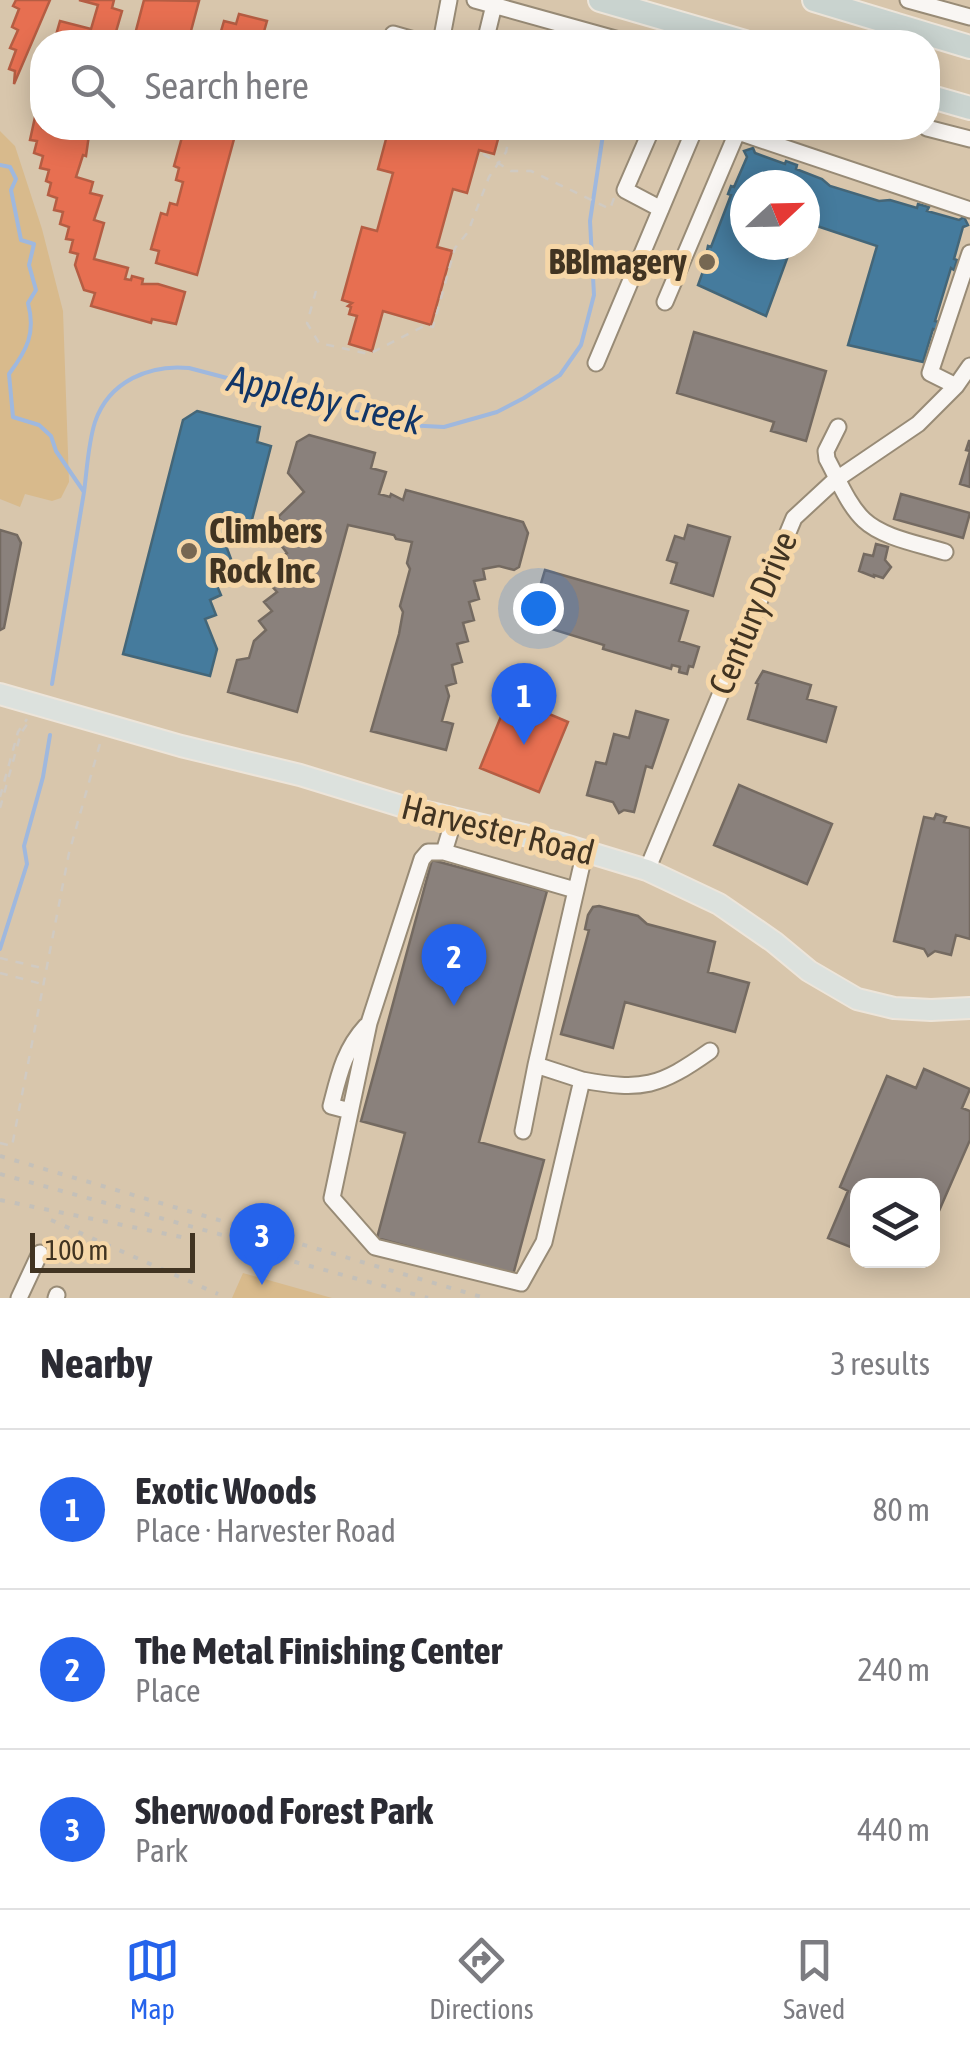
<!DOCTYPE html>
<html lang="en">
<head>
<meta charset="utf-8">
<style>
	:root { --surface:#fff; --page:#f2f2f3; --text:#2b2b33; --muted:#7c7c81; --line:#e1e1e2; --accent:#2563eb }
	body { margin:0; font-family:"Asap Condensed",sans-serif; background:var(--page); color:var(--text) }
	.controls { position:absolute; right:30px; bottom:30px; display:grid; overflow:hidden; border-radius:20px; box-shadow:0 5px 25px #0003 }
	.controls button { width:90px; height:90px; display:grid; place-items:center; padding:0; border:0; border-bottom:2px solid var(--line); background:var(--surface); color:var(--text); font:50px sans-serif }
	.compass { position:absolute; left:730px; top:170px; width:90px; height:90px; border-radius:50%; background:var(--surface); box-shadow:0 5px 25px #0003; rotate:68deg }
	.scale { position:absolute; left:30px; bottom:25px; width:165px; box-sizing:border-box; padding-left:10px; border:5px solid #413422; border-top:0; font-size:28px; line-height:35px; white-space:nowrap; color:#413422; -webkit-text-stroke:8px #f6d7a8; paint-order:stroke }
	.you { position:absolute; left:538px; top:608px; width:35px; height:35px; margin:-25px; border:8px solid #fff; border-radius:50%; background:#1a73e8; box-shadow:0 0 0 15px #1a73e833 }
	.badge { display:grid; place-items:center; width:65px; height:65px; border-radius:50%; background:var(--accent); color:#fff; font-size:32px; font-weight:700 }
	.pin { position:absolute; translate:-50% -82px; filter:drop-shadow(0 2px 5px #0008) }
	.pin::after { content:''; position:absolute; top:52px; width:35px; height:30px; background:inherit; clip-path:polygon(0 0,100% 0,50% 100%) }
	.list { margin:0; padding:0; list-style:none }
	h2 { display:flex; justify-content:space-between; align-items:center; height:130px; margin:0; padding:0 40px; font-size:42px }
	h2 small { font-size:32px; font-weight:400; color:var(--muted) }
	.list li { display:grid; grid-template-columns:65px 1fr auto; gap:30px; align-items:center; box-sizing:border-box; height:160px; padding:0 40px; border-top:2px solid var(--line) }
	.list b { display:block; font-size:38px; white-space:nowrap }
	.list p { margin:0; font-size:32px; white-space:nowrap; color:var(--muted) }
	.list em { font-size:32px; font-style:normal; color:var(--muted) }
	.icon { flex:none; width:55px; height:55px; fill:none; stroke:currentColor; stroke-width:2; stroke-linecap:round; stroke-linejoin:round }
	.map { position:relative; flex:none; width:970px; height:1298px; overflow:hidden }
	.search { position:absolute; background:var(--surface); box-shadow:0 5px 25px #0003; left:30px; right:30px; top:30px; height:110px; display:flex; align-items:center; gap:25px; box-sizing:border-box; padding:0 35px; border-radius:40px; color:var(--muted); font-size:38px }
	.sheet { height:610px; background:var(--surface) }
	nav { display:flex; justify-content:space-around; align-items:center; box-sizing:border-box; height:140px; border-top:2px solid var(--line); background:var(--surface); font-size:28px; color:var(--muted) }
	nav a { display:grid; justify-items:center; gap:5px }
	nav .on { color:var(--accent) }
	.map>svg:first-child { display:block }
</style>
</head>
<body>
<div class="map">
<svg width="970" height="1298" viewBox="0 0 970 1298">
	<rect width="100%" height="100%" fill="#d8c6ac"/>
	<!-- green -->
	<path fill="#d8ba8c" d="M0,131L15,146L42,229L63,311L69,482L61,498L52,501L25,494L20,507L0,499Z
		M243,1273L332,1298H232Z"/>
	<!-- shops -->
	<path fill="#e76f51" stroke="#b55d43" stroke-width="2.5" d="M16,0H50L14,84L15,71L9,69L16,50L10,48L18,30L12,27L19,9L13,6Z
		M79,0H114L112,8L122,11L115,35L109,34L107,42H54L60,21L91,29L98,5Z
		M144,0L199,1L188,42H148L134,38Z
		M239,14L267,21L261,42H208L210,35L219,38L224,21L236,24Z
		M42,85V128H90L86,156L83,155L76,177L93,182L90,193L102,196L94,220L104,223L94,259L128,268L125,279L131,280L132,276L143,279L142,284H158L185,292L176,324L152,319L151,323L91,306L95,293L84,290L75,265L78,254L70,252L73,240L66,239L69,227L60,224L63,212L54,210L57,198L48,195L51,183L46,181L49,170L40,168L43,156L34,153L37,141L30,140Z
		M191,128H237L197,275L156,263L159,251L151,249L161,213L167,215L170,203L177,205L183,182L176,180L179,168L174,166L184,130L189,132Z
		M389,128H501L494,154L479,150L467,193L453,189L437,247L452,251L431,325L383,311L372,351L349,344L357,316L349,314L351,307L348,306L352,303L342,300L362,227L377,231L393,173L378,169Z
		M509,697L568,722L539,792L480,768Z"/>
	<!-- public -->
	<path fill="#457b9d" stroke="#446678" stroke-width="2.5" d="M753,148L755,153L785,164L786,161L797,165L796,169L822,179L830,186L879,201L890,200L917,208L918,204L929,207L927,211L959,220L964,217L968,225L963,227L954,259L957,260L954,270L951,268L935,321L939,322L937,330L933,329L923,362L848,345L877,246L805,222V185H745V245H792L766,316L698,285L710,252L707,251L708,246L711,247L731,195L728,194L731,186L734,187L747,157L744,151Z
		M197,411L260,427L257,442L271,446L248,535L225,543L231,559L221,563L226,576L215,581L221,595L210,600L216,615L205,619L217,649L210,676L123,654L183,420Z"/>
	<!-- industry -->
	<path fill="#8a817c" stroke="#746a61" stroke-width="2.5" d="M694,332L826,371L806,441L771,431L774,422L677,393Z
		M309,435L375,453L371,468L386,472L379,494L390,497L391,494L403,500L406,490L523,522L528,533L519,567L514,570L499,566L483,569L485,579L474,581L479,599L469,602L474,620L463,623L468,641L457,644L462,662L452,665L456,683L446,686L449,696L442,721L453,724L446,750L371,731L399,634L403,612L400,606L410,569L407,563L412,542L396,539L394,535L348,525L297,712L228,692L237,660L249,658L254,641L266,630L259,621L272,611L264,602L277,592L269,583L282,572L275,564L287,553L280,544L292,534L278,517L304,492L288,473L297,442Z
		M969,441H970V487L960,484L970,451L966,450Z
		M901,494L970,513L963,538L894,519Z
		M688,525L730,537L713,596L671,583L677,563L667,560L675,536L684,539Z
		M0,530L17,535L21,543L4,628L0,630Z
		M876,544L888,547L885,560L891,567L883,578L874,575V577L859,571L864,554L873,556Z
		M545,570L688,611L679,641L699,647L693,667L689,666L687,674L679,672L680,667L672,665L671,669L603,649L604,645L545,627L554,595L539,590Z
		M763,671L811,685L807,699L836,707L826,742L748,719L758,684L756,683Z
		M636,711L668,720L652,768L646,766L634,812L624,810L619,813L613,802L587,795L596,762L606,764L614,734L629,738Z
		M739,785L832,824L807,884L714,845Z
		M936,814L946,817L944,822L970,828V939L956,935L951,955L935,951L928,956L924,949L894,941L924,817L934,819Z
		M432,860L547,891L479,1142L544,1160L513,1275L377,1238L405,1133L361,1121Z
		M599,906L638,916L647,924L715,942L708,972L749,983L735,1032L625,1002L613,1048L561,1034L589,930L585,929L588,915L593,907Z
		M924,1069L970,1089L962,1108L970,1111V1140L932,1227V1186H858V1250L828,1238L848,1191L840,1187L887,1076L916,1088Z"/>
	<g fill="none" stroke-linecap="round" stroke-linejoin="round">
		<!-- stream -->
		<path stroke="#9fb8de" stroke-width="4" d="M0,165L10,167L16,179L11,190L21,240L34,244L29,265L36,290L28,303C36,333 27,350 9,374L13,417L39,425L51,436L56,451L84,492L52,684
			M84,492C87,470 88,444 95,422C109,381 150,364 189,368L405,425L444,427L497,412L524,398L560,375L581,345L594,295L590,221L604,128
			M0,949L27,864L24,846L43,777L50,735"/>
		<!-- minor casing -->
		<g stroke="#988b76" stroke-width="19">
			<path id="minor" d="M475,0L626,42
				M908,0L970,17
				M393,34L421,42
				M441,42L449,0
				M485,42L494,5
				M652,128L625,190L661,209
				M927,128L970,139
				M738,132L970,210
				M665,302L739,128
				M596,363L695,128
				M956,386L930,373L970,253
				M838,427L826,451L827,459C838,479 848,505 864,520C883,538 920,544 945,552
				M454,819L444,852H428L422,859L369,1023L332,1198L375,1247L521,1283L544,1242L582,1080L536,1065L585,851
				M444,852L575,890
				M647,870L794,518L834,481L918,424L956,386L970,366
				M582,1080C643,1091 659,1087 710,1051
				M350,1111L331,1106C339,1075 344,1050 366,1026
				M523,1131L536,1065
				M19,1298L40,1253
				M56,1298L57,1295"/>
		</g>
		<!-- major casing -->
		<g stroke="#ede5da" stroke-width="24">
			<path id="major" d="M0,694L181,746L300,775L401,806L558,843L647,870L719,904L774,942L809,971L857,999L894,1008L931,1010L970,1008"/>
		</g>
		<!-- highway casing -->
		<g stroke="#ede5da" stroke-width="26">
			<path id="highway" d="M600,0L745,42
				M814,0L970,47
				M928,96L970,108"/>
		</g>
		<!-- path -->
		<path stroke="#d0cac2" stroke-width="2.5" stroke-dasharray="8 8" stroke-linecap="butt" d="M483,154L511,171H531L610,209L614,198
			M316,291L307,323L319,343L369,354L426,325L433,327L455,248L468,232L489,177L506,152L511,128
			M0,797L18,732L27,719
			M0,808L21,733L30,720
			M0,958L46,969
			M0,973L42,984
			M0,1143L12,1146L69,853L101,740"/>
		<!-- minor -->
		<use href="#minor" stroke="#f9f6f3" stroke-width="15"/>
		<!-- major -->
		<use href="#major" stroke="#dce1dd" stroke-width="20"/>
		<!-- highway -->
		<use href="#highway" stroke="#c9d3cf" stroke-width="22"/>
		<!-- rail -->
		<path stroke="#c4c0b9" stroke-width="4" stroke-dasharray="5 10" stroke-linecap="butt" d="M0,1156L485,1298
			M0,1174L266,1247
			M0,1200L186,1238
			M51,1220L218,1294
			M251,1250L428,1298"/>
	</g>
	<!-- markers -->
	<g fill="#766752" stroke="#f6d7a8" stroke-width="4">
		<circle cx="707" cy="262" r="10"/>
		<circle cx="189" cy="551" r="10"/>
	</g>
	<g text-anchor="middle" stroke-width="10" stroke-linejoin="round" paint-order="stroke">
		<!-- poi labels -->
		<g font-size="35" font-weight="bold" fill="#413422" stroke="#f6d7a8" text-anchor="end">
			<text x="687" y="274">BBImagery</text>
			<text x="209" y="543" text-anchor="start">Climbers<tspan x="209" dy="40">Rock Inc</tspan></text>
		</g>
		<!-- street labels -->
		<g font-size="35" fill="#413422" stroke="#f6d7a8">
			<text transform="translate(753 613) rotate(-67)" y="12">Century Drive</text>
			<text transform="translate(498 830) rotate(14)" y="12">Harvester Road</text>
		</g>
		<!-- water labels -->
		<g font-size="38" font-style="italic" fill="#113567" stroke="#f6d7a8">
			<text transform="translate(325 400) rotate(13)" y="13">Appleby Creek</text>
		</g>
	</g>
</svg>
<div class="controls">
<button><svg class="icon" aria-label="layers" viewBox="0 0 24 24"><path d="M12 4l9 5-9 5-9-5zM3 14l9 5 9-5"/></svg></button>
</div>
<svg class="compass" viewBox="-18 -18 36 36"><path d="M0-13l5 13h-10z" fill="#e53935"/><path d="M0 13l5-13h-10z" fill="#7c7c81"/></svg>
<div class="scale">100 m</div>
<div class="you"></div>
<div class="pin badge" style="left:524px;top:745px">1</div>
<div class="pin badge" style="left:454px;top:1006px">2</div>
<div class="pin badge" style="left:262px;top:1285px">3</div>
<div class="search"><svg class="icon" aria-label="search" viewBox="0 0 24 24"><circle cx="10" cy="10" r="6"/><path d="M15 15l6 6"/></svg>Search here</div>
</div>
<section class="sheet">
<h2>Nearby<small>3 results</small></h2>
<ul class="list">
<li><span class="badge">1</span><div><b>Exotic Woods</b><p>Place · Harvester Road</p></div><em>80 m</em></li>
<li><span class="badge">2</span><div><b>The Metal Finishing Center</b><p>Place</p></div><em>240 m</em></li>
<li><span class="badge">3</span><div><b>Sherwood Forest Park</b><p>Park</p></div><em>440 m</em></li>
</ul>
</section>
<nav>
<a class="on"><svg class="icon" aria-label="map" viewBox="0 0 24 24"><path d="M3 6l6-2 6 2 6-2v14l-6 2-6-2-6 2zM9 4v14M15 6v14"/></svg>Map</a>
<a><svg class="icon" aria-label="directions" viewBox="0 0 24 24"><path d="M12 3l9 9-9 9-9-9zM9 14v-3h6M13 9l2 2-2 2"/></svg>Directions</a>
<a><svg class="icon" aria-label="saved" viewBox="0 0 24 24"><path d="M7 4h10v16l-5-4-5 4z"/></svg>Saved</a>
</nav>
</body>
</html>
